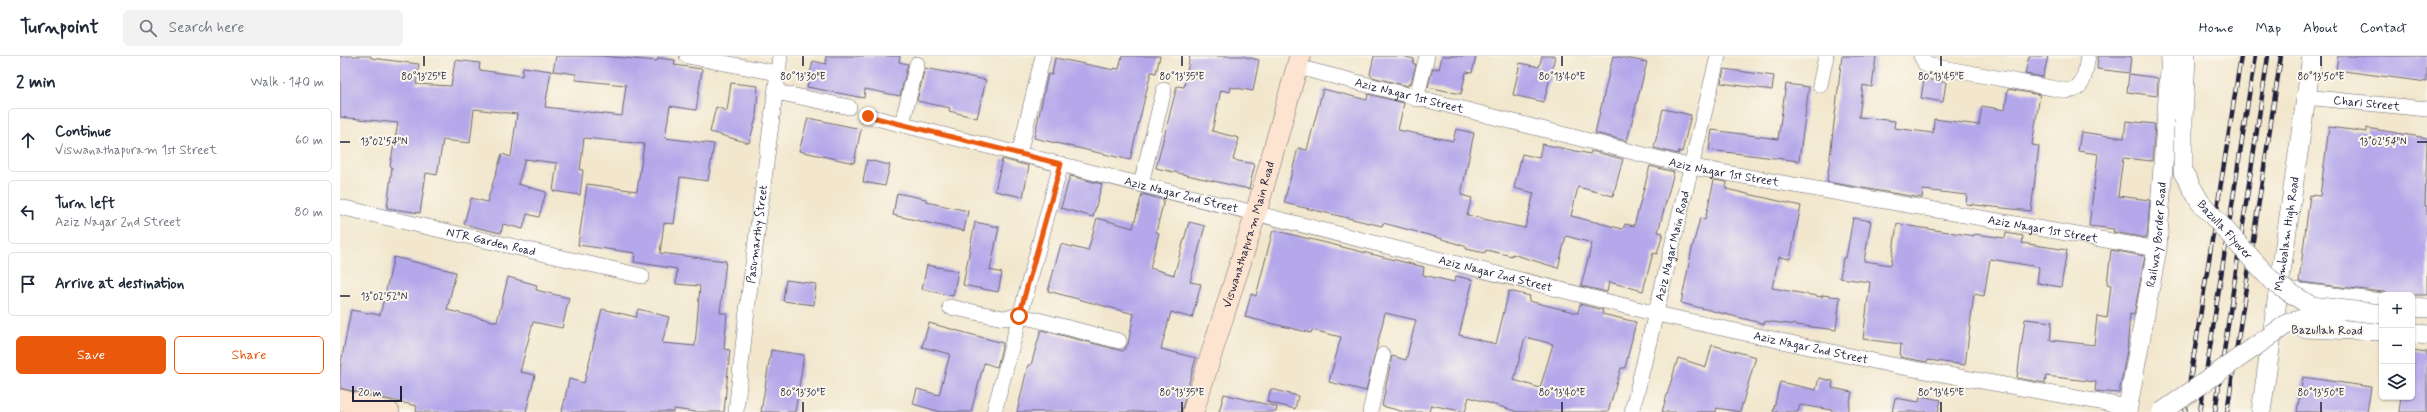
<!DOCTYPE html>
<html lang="en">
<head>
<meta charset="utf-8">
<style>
	:root { --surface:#fff; --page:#f2f2f3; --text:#1f2937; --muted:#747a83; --line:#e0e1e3; --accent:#ea580c }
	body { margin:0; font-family:Mynerve,sans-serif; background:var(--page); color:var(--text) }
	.controls { position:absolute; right:12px; bottom:12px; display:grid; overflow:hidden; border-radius:6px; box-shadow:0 1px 3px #0004 }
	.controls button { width:36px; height:36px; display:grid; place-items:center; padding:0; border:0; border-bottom:1px solid var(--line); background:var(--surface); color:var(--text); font:20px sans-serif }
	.scale { position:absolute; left:12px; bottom:10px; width:50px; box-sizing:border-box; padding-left:4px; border:2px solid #22223b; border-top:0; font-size:11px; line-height:14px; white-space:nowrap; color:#22223b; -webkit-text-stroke:3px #fbf7ec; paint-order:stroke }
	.stop { position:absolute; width:12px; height:12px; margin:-9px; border:3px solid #ea580c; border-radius:50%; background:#fff }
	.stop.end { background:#ea580c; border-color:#fff; box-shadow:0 1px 4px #0008 }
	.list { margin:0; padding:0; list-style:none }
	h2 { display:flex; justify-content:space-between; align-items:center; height:52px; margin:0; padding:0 16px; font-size:17px }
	h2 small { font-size:13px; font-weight:400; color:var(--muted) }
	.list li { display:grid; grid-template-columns:26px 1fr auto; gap:12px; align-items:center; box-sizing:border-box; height:64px; margin:0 8px 8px; padding:0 8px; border:1px solid var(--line); border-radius:6px }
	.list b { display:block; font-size:15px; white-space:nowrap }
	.list p { margin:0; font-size:13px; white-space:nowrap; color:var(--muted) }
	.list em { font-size:13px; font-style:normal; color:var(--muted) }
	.actions { display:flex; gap:8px; padding:12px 16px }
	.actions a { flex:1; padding:9px 0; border:1px solid var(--accent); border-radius:6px; text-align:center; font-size:14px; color:var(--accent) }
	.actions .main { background:var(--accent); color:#fff }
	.icon { flex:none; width:22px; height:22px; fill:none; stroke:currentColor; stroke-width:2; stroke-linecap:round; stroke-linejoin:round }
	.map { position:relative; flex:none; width:2087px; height:356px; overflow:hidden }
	header { display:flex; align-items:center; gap:24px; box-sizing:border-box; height:56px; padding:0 20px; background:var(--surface); border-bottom:1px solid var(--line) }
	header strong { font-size:19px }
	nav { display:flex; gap:22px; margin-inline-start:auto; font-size:14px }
	.search { width:280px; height:36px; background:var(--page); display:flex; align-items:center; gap:10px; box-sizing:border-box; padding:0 14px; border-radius:6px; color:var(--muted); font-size:15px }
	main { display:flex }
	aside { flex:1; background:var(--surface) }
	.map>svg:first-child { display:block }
</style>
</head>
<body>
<header>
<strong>Turnpoint</strong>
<div class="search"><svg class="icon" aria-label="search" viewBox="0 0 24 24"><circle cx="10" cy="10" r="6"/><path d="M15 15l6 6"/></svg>Search here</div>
<nav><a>Home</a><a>Map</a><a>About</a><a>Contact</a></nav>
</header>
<main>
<aside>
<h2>2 min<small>Walk · 140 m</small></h2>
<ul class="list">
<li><svg class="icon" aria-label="ahead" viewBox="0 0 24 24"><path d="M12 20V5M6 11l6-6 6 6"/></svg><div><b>Continue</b><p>Viswanathapuram 1st Street</p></div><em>60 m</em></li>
<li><svg class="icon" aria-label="left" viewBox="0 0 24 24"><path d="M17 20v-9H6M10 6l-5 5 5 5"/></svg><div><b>Turn left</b><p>Aziz Nagar 2nd Street</p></div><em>80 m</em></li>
<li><svg class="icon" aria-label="arrive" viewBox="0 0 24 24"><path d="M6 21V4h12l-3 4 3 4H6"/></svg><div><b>Arrive at destination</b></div></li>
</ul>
<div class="actions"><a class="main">Save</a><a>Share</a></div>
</aside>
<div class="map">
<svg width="2087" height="356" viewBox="0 0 2087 356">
	<rect width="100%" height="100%" fill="#fbf7ec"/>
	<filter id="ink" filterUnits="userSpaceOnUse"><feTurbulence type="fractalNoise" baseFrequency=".025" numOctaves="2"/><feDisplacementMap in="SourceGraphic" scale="8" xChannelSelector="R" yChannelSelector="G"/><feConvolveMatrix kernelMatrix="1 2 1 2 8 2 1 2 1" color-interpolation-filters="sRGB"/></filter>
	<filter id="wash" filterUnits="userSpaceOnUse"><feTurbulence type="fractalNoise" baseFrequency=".012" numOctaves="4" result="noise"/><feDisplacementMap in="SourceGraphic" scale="16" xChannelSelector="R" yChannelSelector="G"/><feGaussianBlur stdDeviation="0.9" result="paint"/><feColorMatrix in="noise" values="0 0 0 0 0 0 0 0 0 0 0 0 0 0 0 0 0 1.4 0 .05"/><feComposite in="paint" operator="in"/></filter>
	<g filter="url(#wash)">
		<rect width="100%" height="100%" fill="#f2e7cd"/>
		<g id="blocks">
			<!-- building -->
			<path fill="#b4a7ea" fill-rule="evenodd" d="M0,0H31V2L79,8L76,28L111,30L115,4L140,7L139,14L182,20L183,11L211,15L205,51L282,60L286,29L236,24V18L213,15L216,0H261L317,5L318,2L335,4L334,9L362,13L356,54L330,50L325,82L374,88L368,125L340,121L334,168L324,167L320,197L386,205L380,257H387L384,293L390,294L384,356H355L334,353V356H222L229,323L244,327L262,253L296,261L298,253L329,261L322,287L355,290L360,230L336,228L337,213L294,206L295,197L238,189L247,128L297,135L304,88L244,82L240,114H243L240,139L213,135L217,107L185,103L178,128L206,136L199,161L187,158L183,173L163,168L161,177L139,172L124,168L131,142L147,146L162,98L171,101L177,58L134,53L130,87L103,84L97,119L86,117L80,157L47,152L52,111L50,110L58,67L0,61Z
				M486,0H560L559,6L568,8L560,40L525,33L524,42L467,31L473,5L486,8Z
				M782,0H820L816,17L811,16L790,104L694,82L708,18L712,19L715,2L774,14V12L779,13Z
				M850,0H901L919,4L913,35L891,31L890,36L881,34L872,75L899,82L893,104L915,108L909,133L816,112L837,30L844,31Z
				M1034,0H1063L1074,3L1073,8H1076L1071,27H1069L1068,30L1032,21L1030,18Z
				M1102,0H1136L1132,17L1126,16L1121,38L1088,31L1093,12L1099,13Z
				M1202,0H1215L1204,46L1173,39L1180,7L1199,11Z
				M1273,0L1307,6L1287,85L1255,77Z
				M1502,0H1536L1532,31L1523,29L1519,61L1555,65L1554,72L1593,77L1594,63L1639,69L1642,50L1665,54L1668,33L1700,39L1692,89L1699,90L1691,155L1626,148L1627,139L1583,134L1582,142L1487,126Z
				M1689,0H1708L1703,21L1685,18Z
				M1758,0H1791L1789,17L1757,13Z
				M1998,0H2087V26L1996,14Z
				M585,12L646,24L637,62L609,55L610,52L577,45Z
				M1384,13L1434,20L1432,34L1381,27Z
				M1789,18L1818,22L1817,40L1787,36Z
				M1584,23L1606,26L1603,46L1581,42Z
				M391,27L418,30L416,62L409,87L370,76L376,51L387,55Z
				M1446,28L1469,31L1459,105L1369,94L1372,74L1438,83Z
				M983,33L1027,44L1028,38L1064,47L1058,74L1113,85L1116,73L1134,77L1121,139L1132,142L1127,159L1156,166L1185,172L1194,137L1174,132L1182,98L1199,102L1202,88L1250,98L1251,95L1283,103L1273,140L1238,131L1231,160L1283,173L1285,168L1294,170L1310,110L1334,116L1318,176L1323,177L1317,198L1313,197L1303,235L1269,226L1267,236L1241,230L1252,187L1226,180L1218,212L1172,198V200L1146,194L1145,197L1126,193L1127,191L1096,181L1043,167L1042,170L944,147L958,92L967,94Z
				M1323,53L1351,59L1342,96L1339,95L1338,98L1314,92Z
				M468,62L521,73L514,107L459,95Z
				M1786,65L1815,68L1812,105L1783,102L1778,140L1810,144L1807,182L1773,176L1774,173L1749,170L1758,98L1738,95L1741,76L1784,82Z
				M1989,71L2027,76V72L2087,82L2085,150H2087V239H2049L2043,236L1959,226L1970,139L1980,140Z
				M662,103L689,110L683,141L655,135Z
				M527,104L550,109L545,130L523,126Z
				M730,120L762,128L753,161L721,152Z
				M1374,124L1387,126L1386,133L1461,150L1450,203L1439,201L1432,232L1482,241V239L1500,241L1496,274L1425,265V268L1341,247L1352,193L1360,162L1365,164Z
				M557,137L586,143V146L628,155L624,175L553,159Z
				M802,138L824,144L816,176L819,177L810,212L834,219L849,166L865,170L850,226L861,228L852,262L831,256L821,293L856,302L841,356H677L688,309H691L701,274L783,295L788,288L794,258L708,235L721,188L748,195L757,162L793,172Z
				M1513,162L1531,165L1524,205L1551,209L1557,168L1634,180V178L1665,182L1666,177L1683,180L1682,187L1727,194L1721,231L1697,227L1699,211L1650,203L1644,240L1634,238L1625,309L1588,304L1587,306L1560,301L1561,288L1523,283L1530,226L1500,222L1503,202H1506Z
				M635,166L659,171L650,214L662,217L658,236L623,229Z
				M933,174L1084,211L1083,219L1114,226L1116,220L1133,224L1119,279L1156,288L1169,235L1190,240L1189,245L1209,250L1238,257L1240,248L1263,254L1262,258L1296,266L1285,312H1281L1268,356H1178L1129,341L1125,356L1091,349L1089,356H1065L1042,350L1052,300L1066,304L1076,264L1045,257L1026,335L989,326L1001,281L972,274L971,277L905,261L911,238L916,240ZM1185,281L1213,288L1200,332L1174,324Z
				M1771,194L1805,200L1794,259L1790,258L1787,294L1779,337L1755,335L1756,326L1706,320L1705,327L1677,322L1685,263L1712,266L1710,284L1754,289L1757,260L1767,262L1771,229L1767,228Z
				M54,201L116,216L107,254L157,266L168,221L197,229L196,234L229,242L222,272L193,266L180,316L195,319L186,356H76L77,350L0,332V312L11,254L40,259Z
				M587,209L618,215L613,240L582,233Z
				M446,224L476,228L474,249L443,245Z
				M589,267L663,287L657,311L644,307L631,356H601L573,348L577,333L599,339L610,298L582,291Z
				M1372,289L1416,301L1400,356L1377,352L1376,356H1322L1338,302L1366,311Z
				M431,294L464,299L455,356H421Z
				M2072,294L2087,296V356H2059L2061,341H2072Z
				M1963,321L2031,331L2027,356H1957Z
				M1479,322L1493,325L1492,332L1512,336L1508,356H1492V354L1460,349L1458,356H1433L1440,326L1476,334Z
				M931,333L958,340L955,353L927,346Z
				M884,338L937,351L936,356H879Z
				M1580,340L1601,344L1598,356H1552L1555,342L1579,346Z"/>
		</g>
	</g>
	<g filter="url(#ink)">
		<use href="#blocks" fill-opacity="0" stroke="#6b676e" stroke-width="1"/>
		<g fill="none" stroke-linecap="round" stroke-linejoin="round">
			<!-- minor casing -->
			<g stroke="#6b676e" stroke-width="16">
				<g id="minor">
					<path d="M347,0L438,17"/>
					<path d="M1581,0L1586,9L1728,35C1746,34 1745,14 1748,0"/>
					<path id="s1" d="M957,11L1352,111L1817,193"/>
					<path d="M1480,29L1486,0"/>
					<path d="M436,36L509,51"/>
					<path id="s2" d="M1965,41L2087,53"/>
					<path d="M1076,43L1087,0"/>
					<path id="s3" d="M528,60L1317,258L1552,309L1788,351"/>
					<path d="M562,68L577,8"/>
					<path d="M679,98L703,0"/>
					<path d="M801,128L824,34"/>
					<path id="s4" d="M0,151L302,220"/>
					<path d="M610,251L663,262L679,260L698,264L779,285"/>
					<path id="s5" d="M396,356L407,254L440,0"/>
					<path d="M654,356L721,108"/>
					<path d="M1030,356L1043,299"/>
					<path id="s6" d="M1292,356L1378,0"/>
				</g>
			</g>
			<!-- tertiary casing -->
			<g stroke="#6b676e" stroke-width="20">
				<g id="tertiary">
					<path d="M1843,64L1846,0"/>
					<path d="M1945,235L2042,247"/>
					<path d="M2072,251L2087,252"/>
					<path d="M1964,272L2042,275"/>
					<path d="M2072,277L2087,279"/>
					<path id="s7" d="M1787,356L1817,193L1831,0"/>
					<path id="s8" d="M1921,356L1972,0"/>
				</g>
			</g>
			<!-- secondary casing -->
			<g stroke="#6b676e" stroke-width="22">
				<g id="secondary">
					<path d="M0,344L49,356"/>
					<path id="s9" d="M853,356L916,157L960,0"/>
				</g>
			</g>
			<!-- minor -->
			<use href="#minor" stroke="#fff" stroke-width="15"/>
			<!-- tertiary -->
			<use href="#tertiary" stroke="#fff" stroke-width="19"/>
			<!-- secondary -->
			<use href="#secondary" stroke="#fde4d1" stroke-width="21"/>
			<!-- rail casing -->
			<g stroke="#22223b" stroke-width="4.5">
				<path id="rail" d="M1845,356L1901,0
					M1860,356L1915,0
					M1875,356L1928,0
					M1887,356L1941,0"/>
			</g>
			<!-- rail -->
			<use href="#rail" stroke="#fbf7ec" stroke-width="3" stroke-dasharray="9" stroke-linecap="butt"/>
			<!-- tertiary-bridge casing -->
			<g stroke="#6b676e" stroke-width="20" stroke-linecap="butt">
				<g id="tertiary-bridge">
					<path id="s10" d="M1843,64V116L1860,146L1933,226L1971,250L2042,258"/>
					<path d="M1822,356L1947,268L1962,263H1994"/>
				</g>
			</g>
			<!-- tertiary-bridge -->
			<use href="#tertiary-bridge" stroke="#fff" stroke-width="19"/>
		</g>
	</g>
	<g fill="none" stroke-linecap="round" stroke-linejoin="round" filter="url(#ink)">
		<!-- route -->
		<path stroke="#ea580c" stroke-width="5" d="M528,60L721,108L679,260"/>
	</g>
	<!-- ticks -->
	<path fill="none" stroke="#22223b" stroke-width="1.5" d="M84,0V10M463,0V10M842,0V10M1222,0V10M1601,0V10M1981,0V10M0,86H10M2077,86H2087M0,240H10M463,346V356M842,346V356M1222,346V356M1601,346V356M1981,346V356"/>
	<g text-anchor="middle" stroke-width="4" stroke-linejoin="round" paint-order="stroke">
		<!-- street labels -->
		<g font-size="12" fill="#22223b" stroke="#fbf7ec">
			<text dy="4" stroke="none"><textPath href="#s1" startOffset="116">Aziz Nagar 1st Street</textPath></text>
			<text dy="4" stroke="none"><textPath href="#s2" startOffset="62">Chari Street</textPath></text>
			<text dy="4" stroke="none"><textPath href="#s1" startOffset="440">Aziz Nagar 1st Street</textPath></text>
			<text dy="4" stroke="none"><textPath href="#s3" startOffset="323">Aziz Nagar 2nd Street</textPath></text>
			<text dy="4" stroke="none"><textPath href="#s1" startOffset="764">Aziz Nagar 1st Street</textPath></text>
			<text dy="4" stroke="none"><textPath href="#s10" startOffset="124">Bazulla Flyover</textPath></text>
			<text dy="4" stroke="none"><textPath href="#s5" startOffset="179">Pasumarthy Street</textPath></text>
			<text dy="4" stroke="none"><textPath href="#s9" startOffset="186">Viswanathapuram Main Road</textPath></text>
			<text dy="4" stroke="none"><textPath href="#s8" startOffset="180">Mambalam High Road</textPath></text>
			<text dy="4" stroke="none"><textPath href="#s7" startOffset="180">Railway Border Road</textPath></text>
			<text dy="4" stroke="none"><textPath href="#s4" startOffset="155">NTR Garden Road</textPath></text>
			<text dy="4" stroke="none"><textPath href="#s6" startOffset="171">Aziz Nagar Main Road</textPath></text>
			<text dy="4" stroke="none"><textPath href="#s3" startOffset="647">Aziz Nagar 2nd Street</textPath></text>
			<text transform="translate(1987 274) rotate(1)" y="4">Bazullah Road</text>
			<text dy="4" stroke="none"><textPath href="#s3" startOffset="971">Aziz Nagar 2nd Street</textPath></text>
		</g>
	</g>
	<g font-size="10" text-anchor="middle" fill="#22223b" stroke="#fbf7ec" stroke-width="4" stroke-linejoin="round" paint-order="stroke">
		<text x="84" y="24">80°13'25"E</text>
		<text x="463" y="24">80°13'30"E</text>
		<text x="842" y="24">80°13'35"E</text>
		<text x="1222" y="24">80°13'40"E</text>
		<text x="1601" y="24">80°13'45"E</text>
		<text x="1981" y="24">80°13'50"E</text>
		<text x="44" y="89">13°02'54"N</text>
		<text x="2043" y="89">13°02'54"N</text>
		<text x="44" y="244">13°02'52"N</text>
		<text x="463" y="340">80°13'30"E</text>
		<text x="842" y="340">80°13'35"E</text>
		<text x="1222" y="340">80°13'40"E</text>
		<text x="1601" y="340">80°13'45"E</text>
		<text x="1981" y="340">80°13'50"E</text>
	</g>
</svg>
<div class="controls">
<button>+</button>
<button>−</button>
<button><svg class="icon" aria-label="layers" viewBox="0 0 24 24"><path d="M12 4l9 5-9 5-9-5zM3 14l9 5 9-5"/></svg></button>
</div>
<div class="scale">20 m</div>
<div class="stop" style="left:679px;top:260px"></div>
<div class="stop end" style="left:528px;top:60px"></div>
</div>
</main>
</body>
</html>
